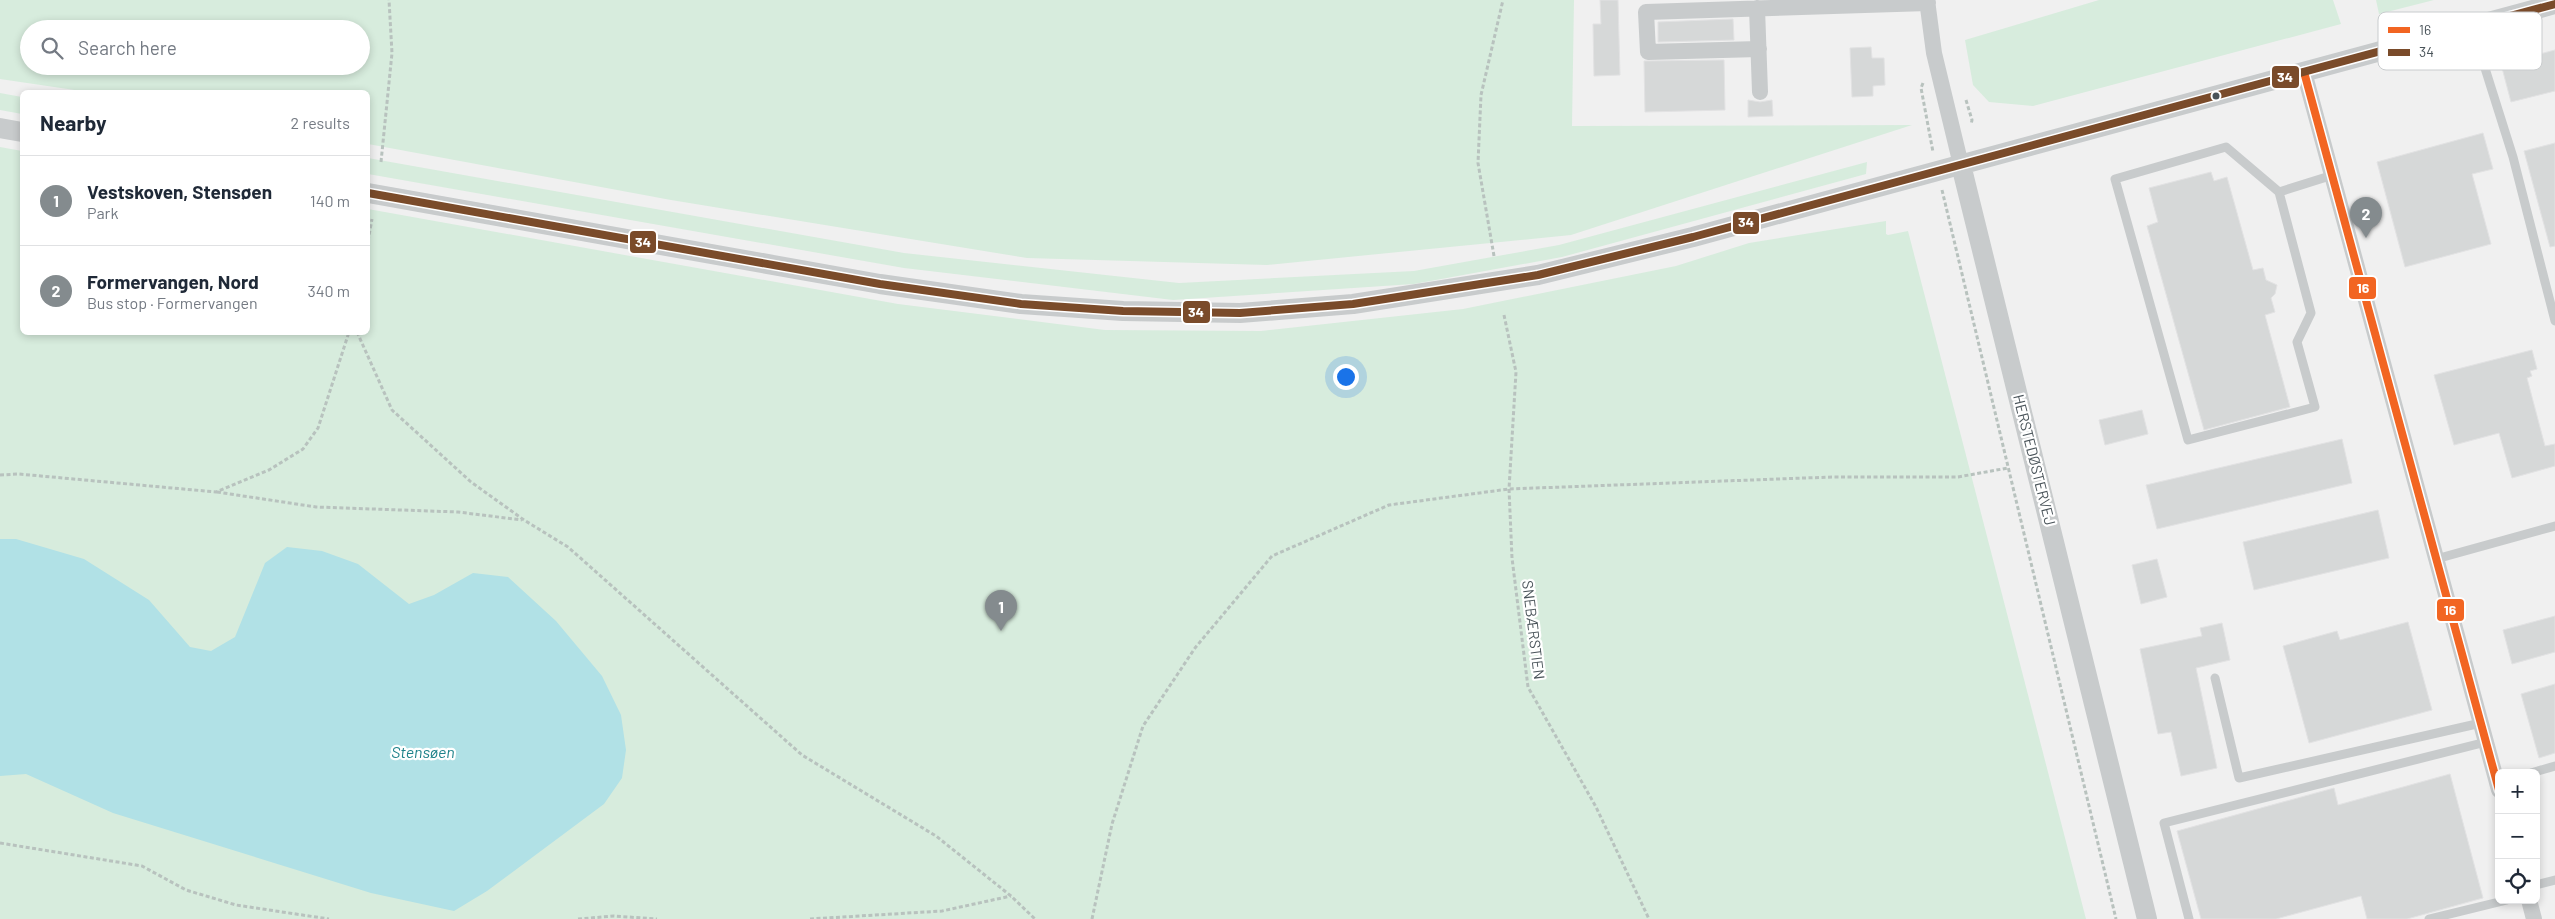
<!DOCTYPE html>
<html lang="en">
<head>
<meta charset="utf-8">
<style>
	:root { --surface:#fff; --page:#f6f6f7; --text:#1f2937; --muted:#747a83; --line:#e0e1e3; --accent:#848b8e }
	body { margin:0; font-family:Barlow,sans-serif; background:var(--page); color:var(--text) }
	.controls { position:absolute; right:15px; bottom:15px; display:grid; overflow:hidden; border-radius:8px; box-shadow:0 2px 8px #0003 }
	.controls button { width:45px; height:45px; display:grid; place-items:center; padding:0; border:0; border-bottom:1px solid var(--line); background:var(--surface); color:var(--text); font:25px sans-serif }
	.you { position:absolute; left:1345px; top:376px; width:18px; height:18px; margin:-12px; border:4px solid #fff; border-radius:50%; background:#1a73e8; box-shadow:0 0 0 8px #1a73e833 }
	.badge { display:grid; place-items:center; width:32px; height:32px; border-radius:50%; background:var(--accent); color:#fff; font-size:16px; font-weight:700 }
	.pin { position:absolute; translate:-50% -41px; filter:drop-shadow(0 1px 2px #0008) }
	.pin::after { content:''; position:absolute; top:26px; width:18px; height:15px; background:inherit; clip-path:polygon(0 0,100% 0,50% 100%) }
	.list { margin:0; padding:0; list-style:none }
	h2 { display:flex; justify-content:space-between; align-items:center; height:65px; margin:0; padding:0 20px; font-size:21px }
	h2 small { font-size:16px; font-weight:400; color:var(--muted) }
	.list li { display:grid; grid-template-columns:32px 1fr auto; gap:15px; align-items:center; box-sizing:border-box; height:90px; padding:0 20px; border-top:1px solid var(--line) }
	.list b { display:block; font-size:19px; white-space:nowrap }
	.list p { margin:0; font-size:16px; white-space:nowrap; color:var(--muted) }
	.list em { font-size:16px; font-style:normal; color:var(--muted) }
	.icon { flex:none; width:28px; height:28px; fill:none; stroke:currentColor; stroke-width:2; stroke-linecap:round; stroke-linejoin:round }
	.map { position:relative; flex:none; width:2555px; height:919px; overflow:hidden }
	.search { position:absolute; background:var(--surface); box-shadow:0 2px 8px #0003; left:20px; top:20px; width:350px; height:55px; display:flex; align-items:center; gap:12px; box-sizing:border-box; padding:0 18px; border-radius:28px; color:var(--muted); font-size:19px }
	.panel { position:absolute; background:var(--surface); box-shadow:0 2px 8px #0003; left:20px; top:90px; width:350px; height:245px; border-radius:8px }
	.map>svg:first-child { display:block }
</style>
</head>
<body>
<div class="map">
<svg width="2555" height="919" viewBox="0 0 2555 919">
	<rect width="100%" height="100%" fill="#f0f0f0"/>
	<!-- green -->
	<path fill="#d7ecdd" fill-rule="evenodd" d="M0,0H1574L1572,126L1912,125L1571,235L1267,265L1027,258L671,200L368,144V92H88L0,79ZM29,29H361V66H29Z
		M2099,0H2333L2341,24L2033,106L1989,102L1973,85L1965,40Z
		M2376,0H2434L2379,14Z
		M0,93L22,97V114L0,110Z
		M0,147L22,151V332H368V209L898,304L1105,330L1261,331L1463,309L1676,266L1749,243L1886,221V234L1888,235L1908,231L2086,919H0Z
		M368,158L904,253L1179,283L1414,271L1559,245L1867,162L1866,174L1562,257L1414,284L1173,300L904,268L368,174Z"/>
	<!-- water -->
	<path fill="#b1e1e6" d="M0,539H16L84,559L149,600L190,647L211,651L235,637L265,563L287,547L322,551L358,564L409,604L434,595L473,573L508,577L556,621L602,676L621,715L626,750L622,778L604,804L487,891L454,911L371,893L113,813L26,774L0,776Z"/>
	<!-- building -->
	<path fill="#d6d8d8" stroke="#e2e2e3" d="M1600,0H1618L1620,75L1594,76L1593,24H1601Z
		M1733,19L1734,40L1658,42V22Z
		M1871,47L1872,58H1884L1885,85L1873,86V96L1852,97L1850,48Z
		M2555,50V91L2511,102L2501,64Z
		M1724,60L1725,110L1645,112L1644,61Z
		M1748,100L1760,102L1772,100L1773,116L1748,117Z
		M2483,133L2493,169L2472,174L2491,244L2405,267L2377,162Z
		M2555,143V246L2550,247L2524,151Z
		M2211,172L2214,181L2227,177L2253,270L2263,268L2266,280L2277,285L2275,294L2271,298L2275,312L2265,315L2290,407L2204,430L2147,226L2158,222L2149,188Z
		M2532,350L2537,369L2530,371L2532,376L2527,378L2545,446L2555,444V466L2512,478L2499,433L2454,445L2434,375Z
		M2142,410L2148,434L2105,445L2099,420Z
		M2342,439L2352,483L2157,529L2146,485Z
		M2378,510L2389,558L2254,590L2243,542Z
		M2157,559L2167,597L2141,604L2132,565Z
		M2555,616V652L2512,664L2503,630Z
		M2408,622L2432,710L2309,743L2283,646L2337,631L2340,640Z
		M2222,623L2230,660L2196,668L2217,768L2181,776L2171,732L2158,734L2140,649L2202,636L2200,628Z
		M2555,684V753L2539,758L2521,694Z
		M2450,774L2483,898L2407,919H2367L2361,896L2276,919H2201L2177,831L2334,788L2338,805Z"/>
	<g fill="none" stroke-linecap="round" stroke-linejoin="round">
		<!-- path -->
		<path stroke="#b8c2be" stroke-width="3" stroke-dasharray="4 2.5" stroke-linecap="butt" d="M1923,83L1921,88L1933,152
			M1966,100L1972,120L1971,125
			M381,162L392,53L389,0
			M1942,190L2116,919
			M368,241L372,219
			M1494,256L1478,163L1481,95L1503,0
			M1504,315L1516,372L1509,489L1512,558L1528,687L1596,807L1649,919
			M357,332L392,410L471,482L524,520L568,547L802,755L936,836L1011,896L1035,919
			M0,475L19,474L216,492L269,470L303,449L318,428L349,332
			M217,492L316,507L458,512L522,520
			M0,843L142,866L186,890L236,905L329,919
			M578,919L614,916L657,919
			M810,919L942,911L1011,896
			M1092,919L1112,824L1143,726L1195,648L1272,556L1389,505L1509,489L1832,477H1958L2008,468"/>
		<!-- service -->
		<path stroke="#c8cbcc" stroke-width="9" d="M2472,27L2513,157L2555,321
			M2226,147L2279,192L2311,313L2297,342L2315,407L2188,440L2115,179Z
			M2279,192L2333,175
			M2436,559L2555,526
			M2215,678L2239,778L2481,723
			M2531,773L2555,766
			M2536,885L2555,880
			M2189,919L2164,823L2486,742
			M2429,919L2507,900"/>
		<!-- minor -->
		<path stroke="#c8cbcc" stroke-width="16" d="M1927,0L1934,53L1961,165
			M1757,8L1760,92
			M1759,49L1648,52L1646,12L1928,3
			M2304,72L2499,790
			M2529,900L2534,919"/>
		<!-- tertiary -->
		<path stroke="#c8cbcc" stroke-width="20" d="M0,128L22,132
			M1961,165L2147,919
			M368,193L880,284L1021,304L1123,311L1240,313L1353,304L1538,275L1693,237L2555,4"/>
		<!-- bus-1 casing -->
		<g stroke="#fff" stroke-width="11">
			<path id="bus-1" d="M2304,72L2499,790"/>
		</g>
		<!-- bus-2 casing -->
		<g stroke="#fff" stroke-width="11">
			<path id="bus-2" d="M368,193L880,284L1021,304L1123,311L1240,313L1353,304L1538,275L1693,237L2555,4"/>
		</g>
		<!-- bus-1 -->
		<use href="#bus-1" stroke="#f26522" stroke-width="8"/>
		<!-- bus-2 -->
		<use href="#bus-2" stroke="#7a4b2a" stroke-width="8"/>
	</g>
	<!-- markers -->
	<circle fill="#4a545a" stroke="#fff" stroke-width="2" cx="2216" cy="96" r="4.5"/>
	<g text-anchor="middle" stroke-width="4.5" stroke-linejoin="round" paint-order="stroke">
		<!-- street labels -->
		<g font-size="15" fill="#4a545a" stroke="#fff">
			<text transform="translate(2034 460) rotate(76)" y="5">HERSTEDØSTERVEJ</text>
			<text transform="translate(1533 630) rotate(83)" y="5">SNEBÆRSTIEN</text>
		</g>
		<!-- water labels -->
		<g font-size="16" font-style="italic" fill="#1d828a" stroke="#fff">
			<text x="423" y="758">Stensøen</text>
		</g>
	</g>
	<!-- legend -->
	<rect x="2378" y="12" width="164" height="58" rx="8" fill="#fff" stroke="#c9ccce" stroke-width="1"/>
	<rect x="2388" y="27" width="22" height="6" fill="#f26522"/>
	<rect x="2388" y="49" width="22" height="7" fill="#7a4b2a"/>
	<g font-size="14" fill="#4a545a">
		<text x="2419" y="35">16</text>
		<text x="2419" y="57">34</text>
	</g>
	<g stroke="#fff" stroke-width="2">
		<rect x="2271" y="65" width="29" height="24" rx="5" fill="#7a4b2a"/>
		<rect x="1732" y="211" width="28" height="24" rx="5" fill="#7a4b2a"/>
		<rect x="629" y="230" width="28" height="24" rx="5" fill="#7a4b2a"/>
		<rect x="2348" y="276" width="29" height="24" rx="5" fill="#f26522"/>
		<rect x="1182" y="300" width="29" height="24" rx="5" fill="#7a4b2a"/>
		<rect x="2436" y="598" width="29" height="24" rx="5" fill="#f26522"/>
	</g>
	<g font-size="14" text-anchor="middle" font-weight="bold" fill="#fff">
		<text x="2285" y="82">34</text>
		<text x="1746" y="227">34</text>
		<text x="643" y="247">34</text>
		<text x="2363" y="293">16</text>
		<text x="1196" y="317">34</text>
		<text x="2450" y="615">16</text>
	</g>
</svg>
<div class="controls">
<button>+</button>
<button>−</button>
<button><svg class="icon" aria-label="locate" viewBox="0 0 24 24"><circle cx="12" cy="12" r="6"/><path d="M12 2v4M12 18v4M2 12h4M18 12h4"/></svg></button>
</div>
<div class="you"></div>
<div class="pin badge" style="left:1001px;top:631px">1</div>
<div class="pin badge" style="left:2366px;top:238px">2</div>
<div class="search"><svg class="icon" aria-label="search" viewBox="0 0 24 24"><circle cx="10" cy="10" r="6"/><path d="M15 15l6 6"/></svg>Search here</div>
<section class="panel">
<h2>Nearby<small>2 results</small></h2>
<ul class="list">
<li><span class="badge">1</span><div><b>Vestskoven, Stensøen</b><p>Park</p></div><em>140 m</em></li>
<li><span class="badge">2</span><div><b>Formervangen, Nord</b><p>Bus stop · Formervangen</p></div><em>340 m</em></li>
</ul>
</section>
</div>
</body>
</html>
